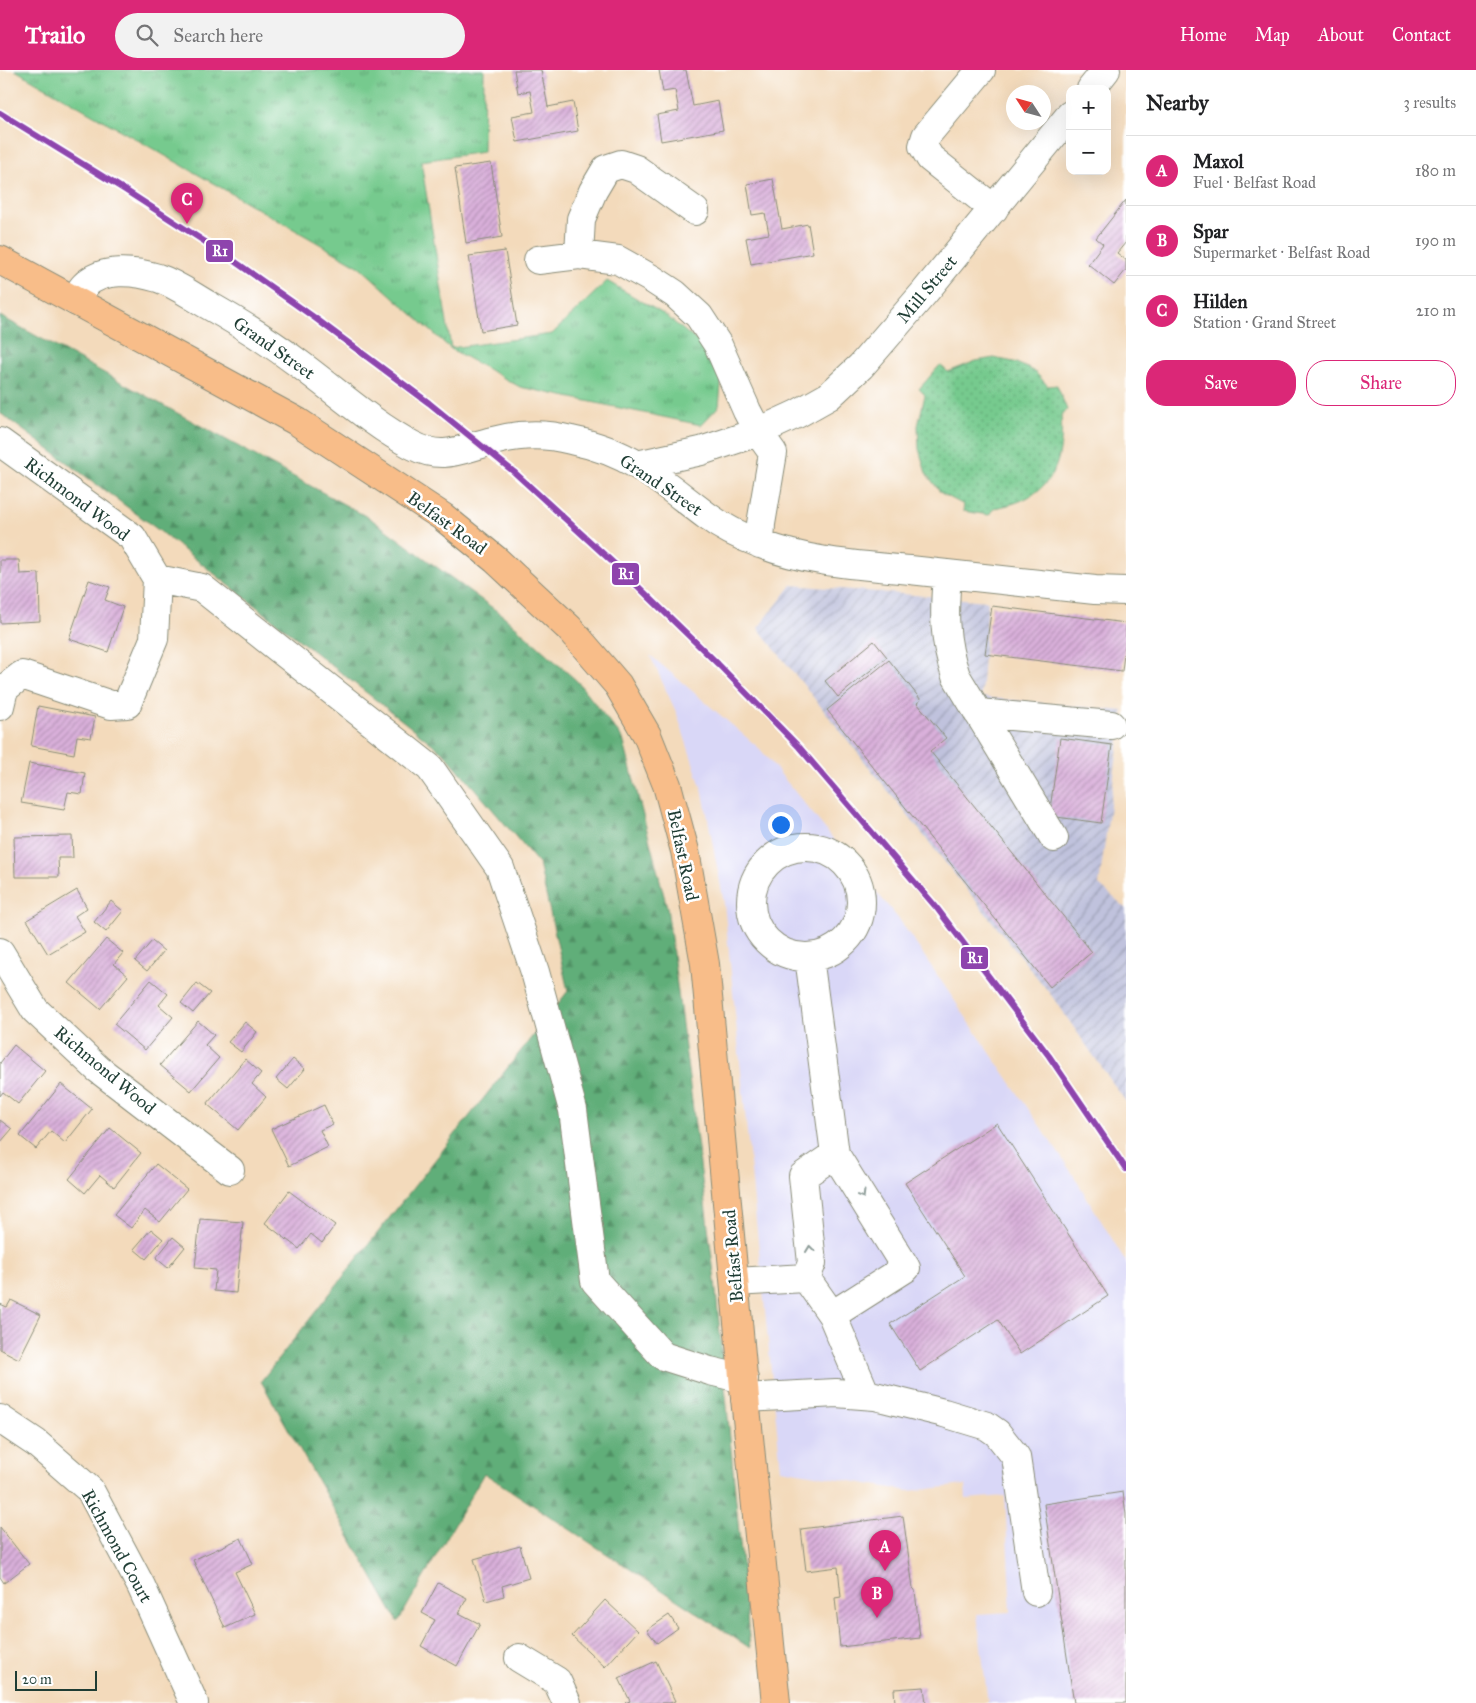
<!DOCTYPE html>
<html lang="en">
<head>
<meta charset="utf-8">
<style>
	:root { --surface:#fff; --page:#f2f2f2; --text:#202124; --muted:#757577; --line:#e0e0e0; --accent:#db2777 }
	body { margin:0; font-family:"IM FELL Great Primer",serif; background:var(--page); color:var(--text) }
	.controls { position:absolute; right:15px; top:15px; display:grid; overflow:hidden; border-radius:10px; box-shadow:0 5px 20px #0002 }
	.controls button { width:45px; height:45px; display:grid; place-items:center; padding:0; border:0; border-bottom:1px solid var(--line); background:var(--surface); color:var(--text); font:25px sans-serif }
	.compass { position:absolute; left:1006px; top:15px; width:45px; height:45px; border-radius:50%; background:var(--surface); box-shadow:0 5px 20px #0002; rotate:306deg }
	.scale { position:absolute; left:15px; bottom:12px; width:82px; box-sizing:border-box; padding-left:5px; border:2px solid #1f3d34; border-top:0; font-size:14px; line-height:18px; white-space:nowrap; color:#1f3d34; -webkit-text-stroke:4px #fff; paint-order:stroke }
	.you { position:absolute; left:780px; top:754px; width:18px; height:18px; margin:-12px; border:4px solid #fff; border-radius:50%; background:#1a73e8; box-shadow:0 0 0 8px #1a73e833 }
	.badge { display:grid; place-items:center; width:32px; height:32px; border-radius:50%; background:var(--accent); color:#fff; font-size:16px; font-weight:700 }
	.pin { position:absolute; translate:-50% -41px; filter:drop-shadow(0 1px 2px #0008) }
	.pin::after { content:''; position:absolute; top:26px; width:18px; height:15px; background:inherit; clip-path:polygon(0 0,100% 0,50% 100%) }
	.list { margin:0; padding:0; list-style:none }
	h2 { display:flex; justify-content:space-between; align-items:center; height:65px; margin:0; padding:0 20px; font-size:21px }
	h2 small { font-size:16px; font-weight:400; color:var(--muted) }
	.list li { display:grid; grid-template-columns:32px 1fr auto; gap:15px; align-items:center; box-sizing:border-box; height:70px; padding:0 20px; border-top:1px solid var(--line) }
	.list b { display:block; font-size:19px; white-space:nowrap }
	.list p { margin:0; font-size:16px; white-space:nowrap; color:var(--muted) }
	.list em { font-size:16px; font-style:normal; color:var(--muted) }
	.actions { display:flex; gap:10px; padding:15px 20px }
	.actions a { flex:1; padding:11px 0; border:1px solid var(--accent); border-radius:20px; text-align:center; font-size:18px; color:var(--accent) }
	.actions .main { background:var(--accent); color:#fff }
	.icon { flex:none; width:28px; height:28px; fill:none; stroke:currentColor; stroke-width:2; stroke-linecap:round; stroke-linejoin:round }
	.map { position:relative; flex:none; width:1126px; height:1633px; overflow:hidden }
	header { display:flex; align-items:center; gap:30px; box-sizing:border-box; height:70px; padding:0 25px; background:var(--accent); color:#fff }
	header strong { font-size:24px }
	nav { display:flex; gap:28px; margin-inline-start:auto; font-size:18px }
	.search { width:350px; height:45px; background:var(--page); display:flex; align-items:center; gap:12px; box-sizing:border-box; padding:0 18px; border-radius:28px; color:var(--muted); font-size:19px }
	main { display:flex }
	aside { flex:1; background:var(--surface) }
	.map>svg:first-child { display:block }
</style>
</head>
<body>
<header>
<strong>Trailo</strong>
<div class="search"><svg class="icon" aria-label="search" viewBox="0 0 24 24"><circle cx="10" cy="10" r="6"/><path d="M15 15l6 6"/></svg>Search here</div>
<nav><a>Home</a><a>Map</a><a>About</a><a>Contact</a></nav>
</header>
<main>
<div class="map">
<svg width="1126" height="1633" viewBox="0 0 1126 1633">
	<defs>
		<pattern id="industrial-furrows" width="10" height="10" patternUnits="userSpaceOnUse" patternTransform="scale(1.25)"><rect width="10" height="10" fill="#c0c2dd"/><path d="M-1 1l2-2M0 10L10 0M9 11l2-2" fill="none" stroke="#9b9fb4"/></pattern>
		<pattern id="grass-tufts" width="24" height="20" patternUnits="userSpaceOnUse" patternTransform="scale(1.25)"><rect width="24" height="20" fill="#76ca8e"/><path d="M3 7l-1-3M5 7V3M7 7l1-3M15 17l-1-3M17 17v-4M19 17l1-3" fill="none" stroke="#60a575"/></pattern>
		<pattern id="forest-firs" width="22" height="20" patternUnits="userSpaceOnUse" patternTransform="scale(1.25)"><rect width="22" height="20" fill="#60ae79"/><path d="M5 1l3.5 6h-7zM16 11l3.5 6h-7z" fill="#4f8f64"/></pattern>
		<pattern id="park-dots" width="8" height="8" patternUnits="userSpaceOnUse" patternTransform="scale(1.25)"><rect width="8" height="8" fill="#76ca8e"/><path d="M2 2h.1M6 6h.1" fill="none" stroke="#60a575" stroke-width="1.8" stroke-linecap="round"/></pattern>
		<pattern id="building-hatch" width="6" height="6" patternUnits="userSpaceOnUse" patternTransform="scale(1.25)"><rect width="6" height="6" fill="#dab0db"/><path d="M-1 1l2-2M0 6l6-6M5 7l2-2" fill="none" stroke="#b090b2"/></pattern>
	</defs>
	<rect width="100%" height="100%" fill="#fff"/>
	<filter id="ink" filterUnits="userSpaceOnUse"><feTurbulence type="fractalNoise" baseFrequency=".02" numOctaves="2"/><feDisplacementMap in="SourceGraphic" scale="10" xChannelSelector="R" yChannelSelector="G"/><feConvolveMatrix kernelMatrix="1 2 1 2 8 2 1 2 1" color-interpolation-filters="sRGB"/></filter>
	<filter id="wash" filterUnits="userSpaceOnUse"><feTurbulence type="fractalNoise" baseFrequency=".0096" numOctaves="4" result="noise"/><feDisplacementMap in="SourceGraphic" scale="20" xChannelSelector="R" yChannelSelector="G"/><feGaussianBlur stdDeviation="1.12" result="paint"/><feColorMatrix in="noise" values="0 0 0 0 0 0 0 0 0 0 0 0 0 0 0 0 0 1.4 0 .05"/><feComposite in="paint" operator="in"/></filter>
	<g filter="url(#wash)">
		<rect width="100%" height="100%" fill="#f3dabb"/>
		<!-- built -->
		<path fill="#d9d7f7" d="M650,585L760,679L901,852L1072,1103L1126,1192V1633H988L977,1544L1011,1542L1005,1426L966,1429L965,1415L909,1421L781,1399L724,833L703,723L677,644Z"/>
		<!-- industrial -->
		<path fill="url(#industrial-furrows)" d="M792,515L988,531L981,627L1123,641L1099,815L1126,838V1032L1051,925L758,558Z"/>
		<!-- grass -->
		<path fill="url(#grass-tufts)" stroke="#4a8461" d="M15,0H484L483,82L421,91L451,278L552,264L607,211L665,245L707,279L722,305L719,336L701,355L520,317L451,279L360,197Z"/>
		<!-- forest -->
		<path fill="url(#forest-firs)" stroke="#407656" d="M0,246L371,449L505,547L577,611L623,669L667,837L715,1211L750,1578L484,1403L398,1552L261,1311L568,921L539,794L445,684L157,459L0,343Z"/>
		<!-- park -->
		<path fill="url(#park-dots)" stroke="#4a8461" d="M994,288L1014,292L1034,301L1048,316L1057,315L1067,340L1061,345C1065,398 1049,429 994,438L989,445L963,441L964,435L941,423L926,403L919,379L918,356L925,325L919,319L940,295L948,302L976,291Z"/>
		<g id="blocks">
			<!-- building -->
			<path fill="url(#building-hatch)" d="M514,0H541L548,37L573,32L578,61L517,72L512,46L534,42L530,21L518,23Z
				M659,0H686L693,36L718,31L723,60L661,71L657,45L679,41L675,20L663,22Z
				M491,93L502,167L466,173L455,98Z
				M773,109L782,159L808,154L813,183L751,194L746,168L769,164L765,143L752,145L747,114Z
				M1126,130V172L1117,183L1126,190V200L1114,215L1088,194L1103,174L1096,168Z
				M505,181L517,255L481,261L469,186Z
				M0,490H19L20,504L39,503L40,551L0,553Z
				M89,510L110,517L105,530L123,537L108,582L69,569Z
				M992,536L1126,553V568L1122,601L985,584Z
				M874,571L887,587L838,627L825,611Z
				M889,590L921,630L917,633L946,668L930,681L1092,882L1050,917L827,640Z
				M38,636L95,647L91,668L77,666L74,684L31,676Z
				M1060,668L1112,675L1101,753L1049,746Z
				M29,693L85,703L82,724L68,722L64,740L21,733Z
				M72,766L73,788H58L59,807H15L14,767Z
				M77,820L87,838L75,846L85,862L48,884L27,850Z
				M111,831L123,841L106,862L94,852Z
				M106,869L123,883L114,894L128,906L100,939L69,913Z
				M152,871L164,881L147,901L135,891Z
				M151,910L168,924L159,935L173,947L145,980L114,954Z
				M197,913L210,923L193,943L181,933Z
				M198,951L214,965L205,975L219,988L191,1021L160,995Z
				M245,952L257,962L241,982L228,972Z
				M14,975L45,1001L18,1034L3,1022L0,1026V993Z
				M245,989L261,1003L252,1014L266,1027L238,1060L207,1034Z
				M293,989L305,999L288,1019L276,1009Z
				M61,1014L92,1039L65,1073L51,1061L36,1079L20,1066Z
				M324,1035L333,1054L320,1060L328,1077L289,1096L271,1059Z
				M0,1050L12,1059L0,1073Z
				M997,1053L1108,1226L1020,1284L998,1250L920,1301L890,1254L965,1206L905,1113Z
				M110,1058L141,1083L114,1117L100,1105L85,1123L69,1109Z
				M156,1094L187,1119L160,1152L145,1140L131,1158L114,1145Z
				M289,1121L335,1155L322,1173L311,1164L299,1179L265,1153Z
				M200,1149L243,1152L236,1223L214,1221L216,1200L195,1198Z
				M151,1159L163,1169L146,1189L134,1179Z
				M173,1167L185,1177L168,1198L156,1188Z
				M11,1230L41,1245L19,1289L0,1279V1234L7,1237Z
				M1123,1422L1126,1444V1633H1074L1044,1434Z
				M903,1446L913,1518L915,1520L920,1568L840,1577L835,1528L841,1527L838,1497L806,1501L801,1459Z
				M0,1457L29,1494L4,1513L0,1507Z
				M241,1468L253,1494L235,1502L255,1544L225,1558L193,1490Z
				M520,1476L529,1508L502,1516L504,1526L486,1531L474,1489Z
				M438,1513L467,1528L459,1543L480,1554L457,1596L421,1576L435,1550L422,1543Z
				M605,1530L638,1561L605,1597L572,1566Z
				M669,1545L678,1558L657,1573L647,1560Z
				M656,1591L675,1631L670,1633H625L630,1631L619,1608Z
				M924,1617L926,1633H895L894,1619Z"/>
		</g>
	</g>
	<g filter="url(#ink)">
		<use href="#blocks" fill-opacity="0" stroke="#898c78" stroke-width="1"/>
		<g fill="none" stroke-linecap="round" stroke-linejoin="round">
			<!-- minor casing -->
			<g stroke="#898c78" stroke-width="30">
				<path id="minor" d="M981,0L926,66L923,76L930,88L994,139
					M1091,19L1106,0
					M579,185L581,149L593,121L606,99L621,94L636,99L695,141
					M538,190L579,185L618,190L652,209L675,224L699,246L718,275L747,341L758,362L773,383L761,454L760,474
					M75,231C78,226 80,220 84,216C102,197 135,201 158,208C176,214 192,226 208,235C240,253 273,274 302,296C337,322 374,355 412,375C444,392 462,378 493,371C519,364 545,363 571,370C595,375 618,383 639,396C663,411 684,429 707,446C723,458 742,467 761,474C809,493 860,495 910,500C972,507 1034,513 1095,520L1126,521
					M0,372L132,467L157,509L154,569L127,634L111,635L22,605L4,619L0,636
					M637,395L701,381L758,362L797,344L829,326L861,296L924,223L1070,45
					M947,504C944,542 943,569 956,606L1054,768
					M157,509L202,518L430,698L500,798L535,902L573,1040L595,1211L663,1286L710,1301L744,1309
					M978,643L1111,655
					M751 832a55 55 0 1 1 110 0a55 55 0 1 1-110 0Z
					M0,882L35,940L98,999L230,1100
					M809,887L835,1084
					M806,1208L832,1245L866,1325
					M735,1212L806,1208L812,1193L803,1106L835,1084L906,1198L832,1245
					M745,1328L836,1323L875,1326L944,1343L987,1356L997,1363L1016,1387L1036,1522
					M0,1349L36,1373L90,1420L141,1516L194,1633
					M519,1588L557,1611L567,1633"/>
			</g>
			<!-- highway casing -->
			<g stroke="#898c78" stroke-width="30">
				<path id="highway" d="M0,190L298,352L443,447L496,490L569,558L618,615L647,665L667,715L685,781L705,894L745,1328L776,1633"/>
			</g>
			<!-- minor -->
			<use href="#minor" stroke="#fff" stroke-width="28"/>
			<!-- highway -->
			<use href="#highway" stroke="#f8bd89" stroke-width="28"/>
			<!-- rail-1 casing -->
			<g stroke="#fff" stroke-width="10">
				<path id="rail-1" d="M0,43L125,120L227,186L315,248L429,333L514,402L620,499L718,594L799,677L936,837L1049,986L1126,1099"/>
			</g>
			<!-- rail-1 -->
			<use href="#rail-1" stroke="#8e44ad" stroke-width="6"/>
		</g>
		<!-- one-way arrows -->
		<defs><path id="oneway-chevron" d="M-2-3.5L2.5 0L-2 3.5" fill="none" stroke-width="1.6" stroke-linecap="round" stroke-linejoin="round" transform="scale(1.25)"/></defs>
		<g stroke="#8f9e9a">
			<use href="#oneway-chevron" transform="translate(862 1125) rotate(59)"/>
			<use href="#oneway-chevron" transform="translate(810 1179) rotate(-96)"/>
		</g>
	</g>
	<g text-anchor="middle" stroke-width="5" stroke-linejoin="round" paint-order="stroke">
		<!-- street labels -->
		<g font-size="18" fill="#1f3d34" stroke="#fff">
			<text transform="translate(927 219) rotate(-50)" y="6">Mill Street</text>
			<text transform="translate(274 278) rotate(35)" y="6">Grand Street</text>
			<text transform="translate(661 415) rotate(34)" y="6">Grand Street</text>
			<text transform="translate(77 429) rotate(37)" y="6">Richmond Wood</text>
			<text transform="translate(447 453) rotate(36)" y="6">Belfast Road</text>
			<text transform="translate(683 785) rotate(78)" y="6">Belfast Road</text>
			<text transform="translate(105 1000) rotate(40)" y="6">Richmond Wood</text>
			<text transform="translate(733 1186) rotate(-95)" y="6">Belfast Road</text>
			<text transform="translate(117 1476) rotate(61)" y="6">Richmond Court</text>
		</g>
	</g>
	<g stroke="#fff" stroke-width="2">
		<rect x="205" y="169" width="29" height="24" rx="5" fill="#8e44ad"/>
		<rect x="611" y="492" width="29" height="24" rx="5" fill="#8e44ad"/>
		<rect x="960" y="876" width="29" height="24" rx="5" fill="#8e44ad"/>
	</g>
	<g font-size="14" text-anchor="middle" font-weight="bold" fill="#fff">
		<text x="220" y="186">R1</text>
		<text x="626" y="509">R1</text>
		<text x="975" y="893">R1</text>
	</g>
</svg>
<div class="controls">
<button>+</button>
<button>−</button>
</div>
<svg class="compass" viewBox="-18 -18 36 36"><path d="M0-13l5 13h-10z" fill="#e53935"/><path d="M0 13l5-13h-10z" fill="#757577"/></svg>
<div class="scale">20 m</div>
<div class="you"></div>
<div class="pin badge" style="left:885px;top:1501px">A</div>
<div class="pin badge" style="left:877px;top:1548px">B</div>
<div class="pin badge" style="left:187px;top:154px">C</div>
</div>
<aside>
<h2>Nearby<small>3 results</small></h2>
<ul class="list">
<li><span class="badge">A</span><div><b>Maxol</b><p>Fuel · Belfast Road</p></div><em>180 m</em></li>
<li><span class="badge">B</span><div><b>Spar</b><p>Supermarket · Belfast Road</p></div><em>190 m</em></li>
<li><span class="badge">C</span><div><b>Hilden</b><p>Station · Grand Street</p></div><em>210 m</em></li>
</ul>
<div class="actions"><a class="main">Save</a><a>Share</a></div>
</aside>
</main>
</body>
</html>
